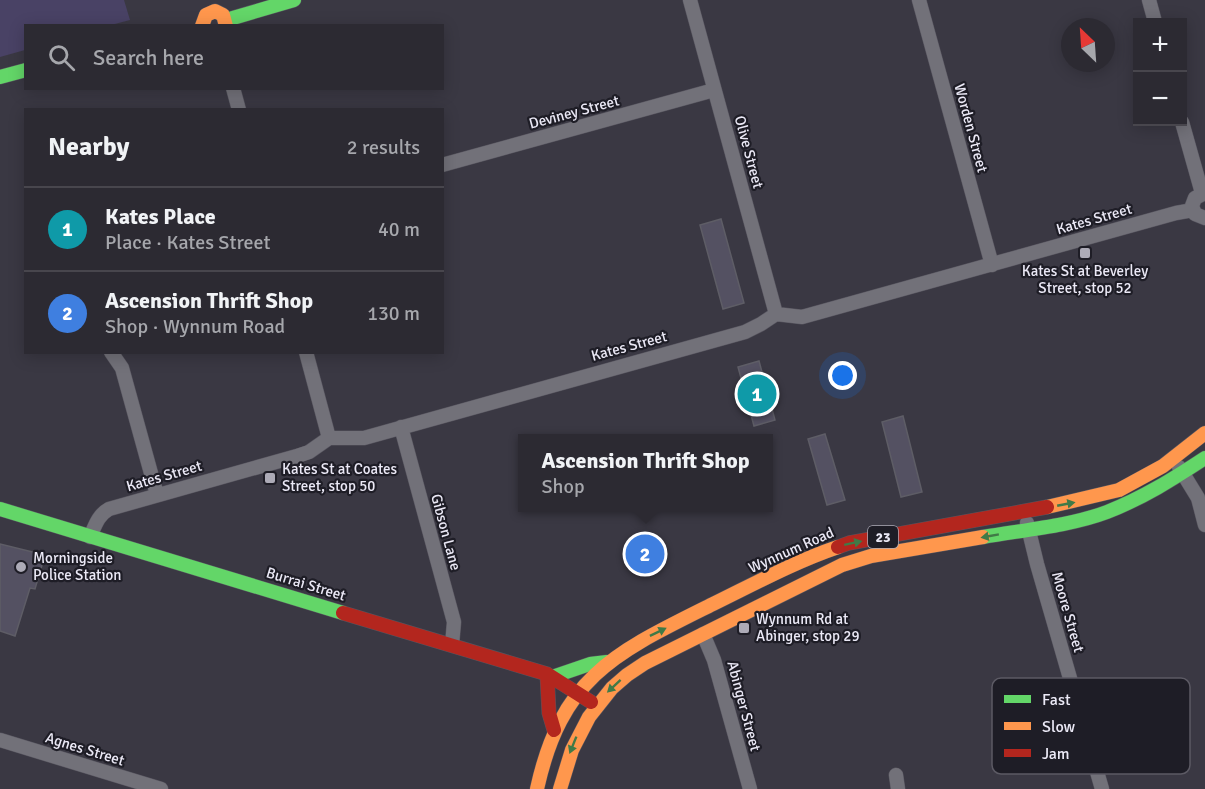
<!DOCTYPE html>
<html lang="en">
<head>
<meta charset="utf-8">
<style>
	:root { --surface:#2c2a32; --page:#38363e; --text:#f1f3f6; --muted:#a6a7ac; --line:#48464d; --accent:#adabb7 }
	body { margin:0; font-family:Signika,sans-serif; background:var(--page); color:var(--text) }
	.controls { position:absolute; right:18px; top:18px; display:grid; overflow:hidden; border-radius:0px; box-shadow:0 3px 15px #0003 }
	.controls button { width:54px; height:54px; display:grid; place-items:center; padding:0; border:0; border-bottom:2px solid var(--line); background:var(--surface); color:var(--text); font:30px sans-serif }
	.compass { position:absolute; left:1061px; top:18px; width:54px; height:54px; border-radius:50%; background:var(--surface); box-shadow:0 3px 15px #0003; rotate:335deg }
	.you { position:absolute; left:843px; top:376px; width:21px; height:21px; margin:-15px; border:4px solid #fff; border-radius:50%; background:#1a73e8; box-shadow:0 0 0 9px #1a73e833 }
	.badge { display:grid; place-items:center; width:39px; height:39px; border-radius:50%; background:var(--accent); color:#fff; font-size:20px; font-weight:700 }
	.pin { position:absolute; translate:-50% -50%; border:3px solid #fff; box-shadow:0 2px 6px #0006 }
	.popup { position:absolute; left:518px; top:434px; width:255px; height:78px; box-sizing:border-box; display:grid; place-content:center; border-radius:0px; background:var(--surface); filter:drop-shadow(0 2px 4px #0005); font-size:20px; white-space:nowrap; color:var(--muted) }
	.popup b { font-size:22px; color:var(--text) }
	.popup::after { content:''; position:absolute; left:50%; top:100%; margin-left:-12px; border:12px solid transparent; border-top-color:var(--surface) }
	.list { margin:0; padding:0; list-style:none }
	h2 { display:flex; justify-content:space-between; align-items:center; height:78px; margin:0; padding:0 24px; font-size:26px }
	h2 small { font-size:20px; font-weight:400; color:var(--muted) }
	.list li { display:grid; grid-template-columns:39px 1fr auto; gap:18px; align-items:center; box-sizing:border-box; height:84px; padding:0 24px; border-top:2px solid var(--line) }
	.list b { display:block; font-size:22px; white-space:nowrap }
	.list p { margin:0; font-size:20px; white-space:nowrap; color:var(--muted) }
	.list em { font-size:20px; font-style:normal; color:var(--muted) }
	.icon { flex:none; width:33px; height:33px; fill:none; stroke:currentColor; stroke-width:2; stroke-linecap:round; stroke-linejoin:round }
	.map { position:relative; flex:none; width:1205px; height:789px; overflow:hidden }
	.search { position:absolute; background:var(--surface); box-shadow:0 3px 15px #0003; left:24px; top:24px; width:420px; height:66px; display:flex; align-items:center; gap:15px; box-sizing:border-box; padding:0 21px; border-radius:0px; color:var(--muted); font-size:22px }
	.panel { position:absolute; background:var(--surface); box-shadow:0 3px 15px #0003; left:24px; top:108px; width:420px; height:246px; border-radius:0px }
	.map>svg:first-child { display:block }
</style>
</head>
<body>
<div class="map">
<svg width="1205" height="789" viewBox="0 0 1205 789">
	<rect width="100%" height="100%" fill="#3a3843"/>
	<!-- green -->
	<path fill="#494265" d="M0,0H124L130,20L111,25L26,26L25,50L0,57Z"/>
	<!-- building -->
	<path fill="#545162" stroke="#5e5d66" stroke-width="1.5" d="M721,219L744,303L723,309L700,225Z
		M759,361L775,420L754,426L738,367Z
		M903,416L922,492L901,497L882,422Z
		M825,434L845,500L827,505L808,439Z
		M0,544L45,555L35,589L30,588L15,636L0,631Z"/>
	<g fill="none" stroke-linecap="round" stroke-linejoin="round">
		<!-- street casing -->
		<g stroke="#57555f" stroke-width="15">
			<path id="street" d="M690,0L776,314
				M919,0L992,265
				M1149,0L1155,22
				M233,88L239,110
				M1182,122L1202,193
				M442,165L714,90
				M1205,193L1195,198L1192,206L1195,214L1205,218
				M111,352L122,368L157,495
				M306,352L329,438
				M401,427L454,622L452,645
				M1179,467L1198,498L1205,525
				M1027,523L1037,564L1102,789
				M90,537C95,526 98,515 109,509L297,456L309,452L329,438H364L745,332L761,324L776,314L802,317L1176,213L1193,210
				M703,634L714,660L750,789
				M0,740L161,789
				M896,775L898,789"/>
		</g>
		<!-- fast casing -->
		<g stroke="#57555f" stroke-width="15">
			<path id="fast" d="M226,20L294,0
				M0,77L26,70
				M0,509L343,613
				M983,537C1023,530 1070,526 1107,512C1143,498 1173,479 1205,458
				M552,677L590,664L607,662"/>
		</g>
		<!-- slow casing -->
		<g stroke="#57555f" stroke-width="15">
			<path id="slow" d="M202,26L206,15L215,11L223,15L226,26
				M1047,507L1119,490L1163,466L1205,433
				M537,789C562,675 617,652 713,604C754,584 794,562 838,547
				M560,789L572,750L589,717L612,688L627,675L645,663L842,565L871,556L983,537"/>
		</g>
		<!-- jam casing -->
		<g stroke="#57555f" stroke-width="15">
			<path id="jam" d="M838,547L849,543L1047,507
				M343,613L547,674L591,702
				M547,674L549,713L554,730"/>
		</g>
		<!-- street -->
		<use href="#street" stroke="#727179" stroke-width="14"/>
		<!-- fast -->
		<use href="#fast" stroke="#63d668" stroke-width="14"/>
		<!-- slow -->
		<use href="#slow" stroke="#ff974d" stroke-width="14"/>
		<!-- jam -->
		<use href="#jam" stroke="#b3261e" stroke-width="14"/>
	</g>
	<!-- one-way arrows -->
	<defs><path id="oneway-solid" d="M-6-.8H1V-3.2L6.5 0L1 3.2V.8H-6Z" transform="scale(1.5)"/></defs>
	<g fill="#407a47">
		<use href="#oneway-solid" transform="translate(1066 504) rotate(-11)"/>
		<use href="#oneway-solid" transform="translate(990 536) rotate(170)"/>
		<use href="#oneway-solid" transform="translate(853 543) rotate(-12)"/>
		<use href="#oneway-solid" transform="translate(658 632) rotate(-26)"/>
		<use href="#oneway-solid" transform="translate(614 686) rotate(137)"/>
		<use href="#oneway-solid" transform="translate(573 745) rotate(112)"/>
	</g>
	<!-- markers -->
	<g fill="#adabb7" stroke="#1e1d26" stroke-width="2">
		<rect x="1079" y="247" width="12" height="12" rx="3"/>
		<rect x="264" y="472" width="12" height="12" rx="3"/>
		<circle cx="21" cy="567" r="6"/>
		<rect x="738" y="622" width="12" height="12" rx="3"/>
	</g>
	<g text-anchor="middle" stroke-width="4.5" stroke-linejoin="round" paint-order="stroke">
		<!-- shield labels -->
		<rect fill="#1e1d26" stroke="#aeacb8" stroke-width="1.5" x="868" y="526" width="30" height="22" rx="4.5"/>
		<g font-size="14" font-weight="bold" fill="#ebe9f6">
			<text x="883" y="542">23</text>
		</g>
		<!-- street labels -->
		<g font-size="15" fill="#ebe9f6" stroke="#1e1d26">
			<text transform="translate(574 112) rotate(-15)" y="5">Deviney Street</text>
			<text transform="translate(971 128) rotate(75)" y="5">Worden Street</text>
			<text transform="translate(749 152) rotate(75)" y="5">Olive Street</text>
			<text transform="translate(1094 219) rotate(-16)" y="5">Kates Street</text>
			<text transform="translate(629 346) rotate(-15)" y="5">Kates Street</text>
			<text transform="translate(164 476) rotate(-16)" y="5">Kates Street</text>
			<text transform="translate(446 532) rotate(75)" y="5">Gibson Lane</text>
			<text transform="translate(791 550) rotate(-24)" y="5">Wynnum Road</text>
			<text transform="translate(306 584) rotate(17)" y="5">Burrai Street</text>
			<text transform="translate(1068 612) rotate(74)" y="5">Moore Street</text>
			<text transform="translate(744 706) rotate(75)" y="5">Abinger Street</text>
			<text transform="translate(85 749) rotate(17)" y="5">Agnes Street</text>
		</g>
		<!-- poi labels -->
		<g font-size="15" fill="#ebe9f6" stroke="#1e1d26" text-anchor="start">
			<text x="1085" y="276" text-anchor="middle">Kates St at Beverley<tspan x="1085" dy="17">Street, stop 52</tspan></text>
			<text x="282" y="474">Kates St at Coates<tspan x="282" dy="17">Street, stop 50</tspan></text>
			<text x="33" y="563">Morningside<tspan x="33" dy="17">Police Station</tspan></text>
			<text x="756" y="624">Wynnum Rd at<tspan x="756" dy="17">Abinger, stop 29</tspan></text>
		</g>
	</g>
	<!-- legend -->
	<rect x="992" y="678" width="198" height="96" rx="9" fill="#1e1d26" stroke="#5c5a64" stroke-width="1.5"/>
	<rect x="1004" y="695" width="27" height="8" fill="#63d668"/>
	<rect x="1004" y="722" width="27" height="8" fill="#ff974d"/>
	<rect x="1004" y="749" width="27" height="8" fill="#b3261e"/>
	<g font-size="16" fill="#ebe9f6">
		<text x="1042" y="705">Fast</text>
		<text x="1042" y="732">Slow</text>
		<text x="1042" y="759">Jam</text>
	</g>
</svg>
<div class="controls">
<button>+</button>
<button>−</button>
</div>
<svg class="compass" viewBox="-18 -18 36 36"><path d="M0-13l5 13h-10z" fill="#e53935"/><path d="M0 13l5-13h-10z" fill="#a6a7ac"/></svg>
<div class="you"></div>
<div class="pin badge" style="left:757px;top:394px;background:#0f9aa8">1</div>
<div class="pin badge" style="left:645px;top:554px;background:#3f7fe0">2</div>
<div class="popup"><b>Ascension Thrift Shop</b>Shop</div>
<div class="search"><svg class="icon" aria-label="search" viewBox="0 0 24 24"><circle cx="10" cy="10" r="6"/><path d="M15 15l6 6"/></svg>Search here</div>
<section class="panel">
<h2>Nearby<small>2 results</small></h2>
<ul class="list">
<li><span class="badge" style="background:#0f9aa8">1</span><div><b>Kates Place</b><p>Place · Kates Street</p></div><em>40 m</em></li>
<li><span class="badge" style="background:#3f7fe0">2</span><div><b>Ascension Thrift Shop</b><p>Shop · Wynnum Road</p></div><em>130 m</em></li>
</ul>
</section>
</div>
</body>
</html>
